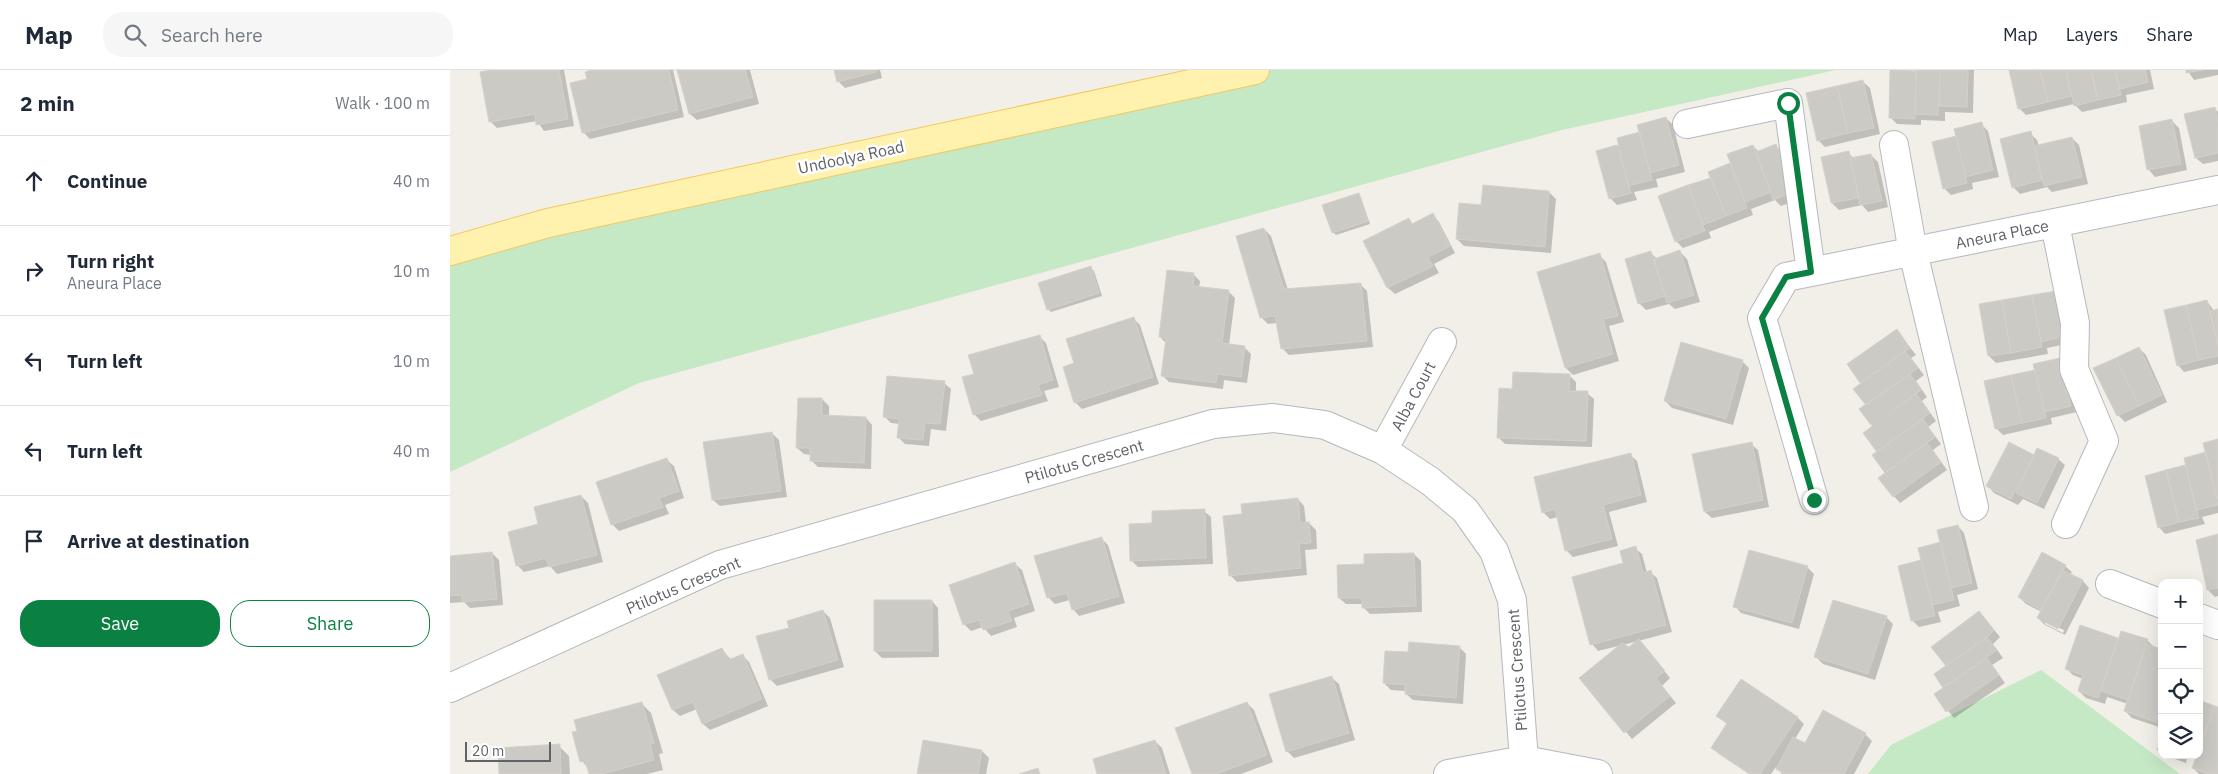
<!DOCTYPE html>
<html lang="en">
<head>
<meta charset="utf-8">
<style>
	:root { --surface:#fff; --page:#f6f6f7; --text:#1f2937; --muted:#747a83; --line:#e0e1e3; --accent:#0b8043 }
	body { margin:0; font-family:"IBM Plex Sans",sans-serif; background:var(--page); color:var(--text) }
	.controls { position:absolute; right:15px; bottom:15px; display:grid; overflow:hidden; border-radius:10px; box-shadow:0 5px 20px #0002 }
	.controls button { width:45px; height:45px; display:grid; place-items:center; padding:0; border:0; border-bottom:1px solid var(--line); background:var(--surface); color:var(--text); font:25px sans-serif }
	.scale { position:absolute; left:15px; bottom:12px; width:86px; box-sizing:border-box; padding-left:5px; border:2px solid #5f6368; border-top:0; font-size:14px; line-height:18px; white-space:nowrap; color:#5f6368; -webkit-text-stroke:4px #fff; paint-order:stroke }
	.stop { position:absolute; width:15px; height:15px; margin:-11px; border:4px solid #0b8043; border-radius:50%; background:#fff }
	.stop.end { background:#0b8043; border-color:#fff; box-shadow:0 1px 5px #0008 }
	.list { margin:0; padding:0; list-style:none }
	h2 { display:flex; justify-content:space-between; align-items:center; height:65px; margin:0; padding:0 20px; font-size:21px }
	h2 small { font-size:16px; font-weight:400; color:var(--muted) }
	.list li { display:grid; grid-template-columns:32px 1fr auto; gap:15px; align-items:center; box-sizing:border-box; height:90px; padding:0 20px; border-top:1px solid var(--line) }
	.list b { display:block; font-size:19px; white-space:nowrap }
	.list p { margin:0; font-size:16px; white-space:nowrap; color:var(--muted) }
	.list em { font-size:16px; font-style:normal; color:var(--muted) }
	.actions { display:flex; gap:10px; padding:15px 20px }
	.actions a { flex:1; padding:11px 0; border:1px solid var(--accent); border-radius:20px; text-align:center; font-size:18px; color:var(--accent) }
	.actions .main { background:var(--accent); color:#fff }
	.icon { flex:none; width:28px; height:28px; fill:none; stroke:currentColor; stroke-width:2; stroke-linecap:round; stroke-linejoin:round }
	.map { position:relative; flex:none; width:1768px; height:704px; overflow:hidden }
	header { display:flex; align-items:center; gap:30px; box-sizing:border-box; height:70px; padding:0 25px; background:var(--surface); border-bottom:1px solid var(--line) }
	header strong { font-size:24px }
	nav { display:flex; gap:28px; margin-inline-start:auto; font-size:18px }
	.search { width:350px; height:45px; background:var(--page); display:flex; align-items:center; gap:12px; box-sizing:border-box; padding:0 18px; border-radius:20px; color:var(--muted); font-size:19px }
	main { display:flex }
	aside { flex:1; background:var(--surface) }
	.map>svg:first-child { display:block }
</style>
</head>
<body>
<header>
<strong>Map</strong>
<div class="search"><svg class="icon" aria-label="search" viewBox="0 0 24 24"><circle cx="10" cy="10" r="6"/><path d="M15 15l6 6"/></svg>Search here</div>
<nav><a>Map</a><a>Layers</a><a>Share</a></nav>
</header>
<main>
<aside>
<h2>2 min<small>Walk · 100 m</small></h2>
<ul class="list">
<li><svg class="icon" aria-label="ahead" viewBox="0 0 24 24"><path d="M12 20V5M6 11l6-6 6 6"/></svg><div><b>Continue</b></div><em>40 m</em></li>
<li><svg class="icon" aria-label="right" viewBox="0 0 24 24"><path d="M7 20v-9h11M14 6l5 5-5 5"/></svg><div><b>Turn right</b><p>Aneura Place</p></div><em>10 m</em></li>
<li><svg class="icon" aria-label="left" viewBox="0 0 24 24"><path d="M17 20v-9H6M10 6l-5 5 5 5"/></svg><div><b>Turn left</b></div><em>10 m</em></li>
<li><svg class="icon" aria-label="left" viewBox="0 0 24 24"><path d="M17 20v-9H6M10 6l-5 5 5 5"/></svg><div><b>Turn left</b></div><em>40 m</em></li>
<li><svg class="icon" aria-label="arrive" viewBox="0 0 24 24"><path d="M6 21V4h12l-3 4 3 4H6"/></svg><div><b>Arrive at destination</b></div></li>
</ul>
<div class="actions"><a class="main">Save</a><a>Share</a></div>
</aside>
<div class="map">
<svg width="1768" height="704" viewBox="0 0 1768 704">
	<rect width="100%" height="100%" fill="#f1efe8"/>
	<!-- green -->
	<path fill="#c5e8c5" d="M805,0H1386L1112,60L189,313L0,402V184Z
		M1591,600L1730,704H1418L1441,675Z"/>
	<!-- shadow -->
	<path fill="#0003" fill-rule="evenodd" d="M48,0H114L124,56L94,61L87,51L47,58L40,51Z
		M147,0H223L234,47L140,69L133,62L139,10Z
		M229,0H300L309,34L247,50L240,44Z
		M385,0H430L432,8L395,18L388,11Z
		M1467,0H1524L1523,43L1495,42V51L1471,50V55L1447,54L1440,47Z
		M1560,0H1700L1704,19L1676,25L1677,32L1632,42L1624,34L1576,45L1569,38Z
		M1737,0H1768V5L1744,10Z
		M1413,12L1420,18L1430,64L1375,77L1368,70Z
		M1764,38L1768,42V91L1753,94L1746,88Z
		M1216,48L1223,55L1235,102L1206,109L1208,117L1184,122L1187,130L1167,135L1160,128L1147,82L1168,76V69L1191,63Z
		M1722,51L1729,58L1737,100L1705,107L1699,100Z
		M1531,54L1538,61L1549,107L1522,113L1523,119L1501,125L1494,118L1508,67Z
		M1580,63L1587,70L1589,76L1622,68L1629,75L1638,114L1602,122L1597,117L1570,124L1563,117Z
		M1303,76L1309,82L1326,76L1333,83L1350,129L1331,136L1325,130L1301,139L1303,145L1259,162L1261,168L1233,178L1226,171L1210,126L1262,108L1260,102L1281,94Z
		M1398,83L1405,89L1421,85L1428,92L1438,137L1418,142L1412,135L1389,140L1382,133L1373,88Z
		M1099,122L1106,129L1101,183L1014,176L1007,169L1033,136Z
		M908,125L911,128L920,154L886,165L883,162Z
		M983,145L989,152L1005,183L984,194L989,203L945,224L938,218L915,171L958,149L963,155Z
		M814,159L821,166L838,220L910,214L917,221L923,277L839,285L833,279L828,253L818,254L811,247Z
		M1230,182L1237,189L1250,232L1225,239L1219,234L1196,240L1189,233L1201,183L1207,189Z
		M1149,185L1156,192L1174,252L1159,256L1169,291L1123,305L1116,298L1089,202Z
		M641,198L644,201L652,226L601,242L598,239Z
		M743,204L750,211L749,218L778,221L785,228L779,275L794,277L801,284L797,313L774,310L773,319L719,312L713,306L716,273L710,267Z
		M1605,222L1621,273L1597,278L1598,284L1546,293L1539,286Z
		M1757,231L1764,241L1768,240V294L1734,302L1728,295Z
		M683,248L690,255L709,314L632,339L625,332L626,294Z
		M1446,260L1466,285L1461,288L1474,305L1466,311L1477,327L1472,331L1486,351L1478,357L1491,374L1483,380L1497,400L1450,433L1444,426L1437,403L1424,385L1429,383L1414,363L1423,356L1411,340L1417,336L1412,314L1398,294Z
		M589,266L596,273L609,317L594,321L598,331L531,351L524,344L525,305Z
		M1689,278L1696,285L1717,332L1675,352L1668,345Z
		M1610,289L1627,342L1601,348L1602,354L1553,365L1547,359L1536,312L1587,301Z
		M1292,291L1299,298L1283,355L1222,338L1215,331Z
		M1119,305L1126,312V322L1137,323L1144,329L1142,377L1055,374L1048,367L1063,320Z
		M494,313L501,319L496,361L481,359L479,376L455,374L448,367L450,354L441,353L434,346Z
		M372,329L379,336V347L416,348L422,355L421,399L368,397L361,390V385L354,384L347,378Z
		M322,363L329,370L337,427L270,436L263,430Z
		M1768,371V443L1752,447L1755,454L1715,464L1709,457L1697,407L1737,396L1757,383Z
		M1301,374L1308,380L1319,437L1262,448L1255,442Z
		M1180,385L1187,391L1197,432L1159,442L1168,476L1123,487L1116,480L1108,447L1100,449L1093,442Z
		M1584,387L1608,389L1615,395L1594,439L1573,429L1568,435L1544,423L1538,416Z
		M217,390L224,396L234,428L215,435L219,444L169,461L162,454Z
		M131,426L138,433L153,492L107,504L100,496L74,502L67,495L90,455Z
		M848,429L854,436L856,453H859L866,460L867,479L855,480L857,505L787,512L780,505L793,445Z
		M754,441L761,447L763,494L688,497L681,490L703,454Z
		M1508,456L1514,463L1528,519L1507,525L1510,536L1488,542L1491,552L1469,557L1462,550L1473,491Z
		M1768,466V526L1765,527L1758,520L1747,471Z
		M651,468L658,475L675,533L629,546L623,539L620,530L605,534L598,527Z
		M1185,478L1192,484L1197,503L1200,502L1207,508L1222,562L1173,575L1179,579L1196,578L1220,608L1212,616L1226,633L1182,669L1131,608L1172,575L1148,581L1142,574L1175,493Z
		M42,483L49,490L53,535L20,538L14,532L0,533V487Z
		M964,484L971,491L972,542L920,544L913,537V534H896L889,528L916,495Z
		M565,494L572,500L585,541L564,548L567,557L541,566L533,557L521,561L514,554Z
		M1615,496L1622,502L1620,505L1633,511L1639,518L1615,565L1595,555L1588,548L1592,542L1576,534L1569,527ZM1595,551L1614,560L1613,563L1595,554Z
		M1358,498L1364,504L1349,559L1291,543L1285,536Z
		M482,531L488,538L489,587L432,588L425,581Z
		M373,541L380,548L394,597L327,616L320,609L340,559Z
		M1529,542L1550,567L1543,574L1553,588L1542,595L1555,613L1504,648L1485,625L1495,618L1498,596Z
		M1436,547L1443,554L1425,610L1373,594L1366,587Z
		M1631,557L1669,570H1697L1705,578L1712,580V658L1682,648L1675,641L1678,634L1657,627L1655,634L1636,628L1629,621L1633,609L1623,605L1616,598Z
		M1009,577L1016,584L1013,634L963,630L956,624V621L941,620L934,613L959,584Z
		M272,579L281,590L292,585L299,592L318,636L260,660L253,654L247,639L230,646L223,640L209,606Z
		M882,608L889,614L905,670L844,688L837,681Z
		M1291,610L1348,648L1354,654L1345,669L1355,675L1373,642L1415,664L1422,671L1404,704H1332L1326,697L1321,704H1299L1269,684L1263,678L1278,655L1268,646Z
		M191,633L201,643L213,683L209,684L213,700L197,704H140L138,698L132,691Z
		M797,633L804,640L823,692L791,704H743Z
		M1768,638V704H1749L1743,698L1747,687L1742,685H1749Z
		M705,671L712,678L720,704H649Z
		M109,676L119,686L120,704H51Z
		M532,681L539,688L536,704H468Z
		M1714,685H1738L1736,693Z"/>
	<!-- building -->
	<path fill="#cccac5" stroke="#d6d1c6" d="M41,0H109L118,49L86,55L85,44L39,52L30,2Z
		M142,0H219L228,40L132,63L120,13L137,9L135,2Z
		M227,0H295L303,27L239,44Z
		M384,0H426V2L387,12Z
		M1440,0L1466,1L1465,49L1439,48Z
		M1490,0L1488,45L1465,44L1466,0Z
		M1490,0H1518L1517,37L1489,36Z
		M1559,0H1590L1598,32L1568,39Z
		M1590,0H1616L1621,26L1598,32Z
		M1616,0H1641L1648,30L1624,36Z
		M1641,0H1665L1671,25L1648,30Z
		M1665,0H1695L1698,12L1670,19Z
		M1736,0H1753L1736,3Z
		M1413,10L1424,58L1398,63L1387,16Z
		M1387,16L1398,63L1367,71L1356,23Z
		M1765,37L1768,53V83L1745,88L1734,44Z
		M1216,47L1229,95L1200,103L1187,55Z
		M1722,49L1731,94L1697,100L1689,56Z
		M1532,52L1543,100L1516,107L1504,59Z
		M1581,61L1592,110L1562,118L1550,69Z
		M1190,62L1202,110L1178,116L1167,68Z
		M1506,66L1517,113L1493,119L1482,72Z
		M1622,67L1632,107L1594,116L1584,76Z
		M1326,74L1344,122L1323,130L1306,82Z
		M1167,75L1181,123L1159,129L1146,81Z
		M1303,75L1321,122L1295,132L1277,84Z
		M1399,81L1409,128L1381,133L1371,87Z
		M1421,84L1432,131L1410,135L1400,88Z
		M1280,93L1297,138L1276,146L1258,102Z
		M1261,108L1276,146L1253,155L1238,115Z
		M1033,115L1099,121L1095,177L1006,169L1009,133L1031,135Z
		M1238,115L1255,161L1225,172L1208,126Z
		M909,123L918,151L882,163L872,135Z
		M983,143L1000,176L978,187L983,196L937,218L913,171L959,148L962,154Z
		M814,158L834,219L911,213L917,271L831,279L825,246L810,248L786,166Z
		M1230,180L1244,225L1217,233L1204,189Z
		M1201,181L1215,226L1188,234L1175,189Z
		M1150,183L1168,246L1153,249L1163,284L1115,298L1087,202Z
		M641,196L649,223L597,240L588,213Z
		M717,200L744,203L743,216L779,220L772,273L795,276L791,307L767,304L766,313L711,306L716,268L709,267Z
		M1606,221L1615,266L1591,272L1582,225Z
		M1582,225L1592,277L1561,283L1552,230Z
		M1552,230L1561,283L1538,286L1529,234Z
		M1757,230L1768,276V286L1749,290L1736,235Z
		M1736,235L1749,290L1727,296L1714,240Z
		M1768,239V276L1760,241Z
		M684,247L703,307L624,333L613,297L624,293L616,269Z
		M1447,259L1460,278L1410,313L1397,294Z
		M590,265L603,310L588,315L592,325L523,345L512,307L524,304L518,285Z
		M1231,272L1293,290L1276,349L1214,331Z
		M1689,277L1712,325L1689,336L1666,288Z
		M1455,281L1468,298L1416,335L1403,319Z
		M1610,288L1621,336L1595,342L1583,294Z
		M1666,288L1689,336L1667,346L1643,298Z
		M1585,300L1596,348L1572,353L1561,305Z
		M1063,302L1120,304L1119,321H1138L1136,371L1047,368L1049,318L1062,319Z
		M1460,304L1471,320L1421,355L1409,339Z
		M1561,305L1572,353L1545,359L1534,311Z
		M437,306L495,311L490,354L475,353L473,370L447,368L449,349L433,347Z
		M1466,324L1480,343L1427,382L1413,363Z
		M348,328H372V345L416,347L414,393L360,391V378H346Z
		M1473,349L1485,367L1435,403L1422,385Z
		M322,362L331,421L262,430L253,372Z
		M1768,369V429H1767L1753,373Z
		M1302,372L1313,430L1254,442L1242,384Z
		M1559,372L1584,385L1561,429L1536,416Z
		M1477,373L1491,392L1443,427L1428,408Z
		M1587,378L1609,388L1587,433L1566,423Z
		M1756,382L1768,435L1746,440L1734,388Z
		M1181,383L1191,425L1153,435L1162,469L1115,481L1105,439L1092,443L1084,407Z
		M217,388L229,421L209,428L213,437L161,455L146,412Z
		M1735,395L1749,448L1729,452L1716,400Z
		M1716,400L1729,452L1708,458L1695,406Z
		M131,425L147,485L99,497L96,488L66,496L58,462L88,454L84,437Z
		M848,428L850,453L859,452L861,473L849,474L851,498L779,506L773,446L792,444L791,434Z
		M755,439L756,488L680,491L679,454L702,453V441Z
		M1508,455L1522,513L1501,518L1487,460Z
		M1768,464V518L1757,520L1746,470Z
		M652,467L669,526L622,540L617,523L597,528L584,486Z
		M1491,472L1504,530L1482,535L1468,478Z
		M1186,476L1193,503L1201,500L1216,555L1140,575L1122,507L1173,493L1170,481Z
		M1299,480L1358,496L1342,553L1283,537Z
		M42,482L47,529L12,532V525L0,526V486Z
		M1592,482L1616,495L1591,540L1568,527Z
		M964,483L966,536L912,538V528H888L887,495L914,494V484Z
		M1471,490L1485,546L1461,551L1448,496Z
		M565,492L579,534L558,541L562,551L533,560L529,550L513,555L499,515Z
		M1612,500L1633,510L1608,559L1587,548Z
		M424,530H482V581H424Z
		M1383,530L1437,546L1418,604L1364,587Z
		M373,540L388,590L319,610L306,566L339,558L337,551Z
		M1529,541L1544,560L1537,567L1496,596L1481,577Z
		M1630,555L1668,568L1648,628L1628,621L1633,605L1615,599Z
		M1671,561L1698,569L1678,630L1651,621Z
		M1537,567L1547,580L1493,618L1484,604Z
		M1189,569L1215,601L1206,608L1220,626L1174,663L1129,608L1172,573L1179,577Z
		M959,572L1010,576L1006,628L955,624V615L933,613L935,581L958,582Z
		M1696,574L1712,579V636L1706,652L1674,641Z
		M272,578L278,590L293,584L312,629L252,654L243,632L222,640L207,605Z
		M1537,588L1549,605L1496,642L1484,624Z
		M882,606L899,663L836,682L819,624Z
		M1291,609L1348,647L1310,704H1301L1261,678L1277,653L1266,646Z
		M1749,630L1765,636L1749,678Z
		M192,632L204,673L200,674L204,690L152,704H139L135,691L130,692L122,662L127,661L124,650Z
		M797,632L817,685L766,704H742L725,658Z
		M1765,636L1768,637V704H1758L1742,698L1747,685H1749V678Z
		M1373,640L1416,663L1394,704H1335L1326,699L1343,667L1355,673Z
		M1712,667V681L1707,680Z
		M473,670L532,680L528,704H467Z
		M705,670L716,704H647L643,689Z
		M110,674L111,704H49L48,678Z
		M588,698L590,704H569Z"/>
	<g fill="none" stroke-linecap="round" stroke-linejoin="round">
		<!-- minor casing -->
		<g stroke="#b5b8bc" stroke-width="30">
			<path id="minor" d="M1237,54L1338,33L1361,202
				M1444,75L1463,182L1524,437
				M1605,154L1625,253L1624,299L1654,371L1616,454
				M933,380L992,272
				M1364,430L1312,248L1336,207L1768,120
				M1660,514L1712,534
				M1749,548L1768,555
				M0,618L270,495L763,354L823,348L875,355L933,380L980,411L1015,440L1044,481L1062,530L1074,690
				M998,704L1074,690L1148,704"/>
		</g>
		<!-- major casing -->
		<g stroke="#f2c960" stroke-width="30">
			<path id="major" d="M0,181L98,153L805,0"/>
		</g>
		<!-- minor -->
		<use href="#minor" stroke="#fff" stroke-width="28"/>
		<!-- major -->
		<use href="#major" stroke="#fff2af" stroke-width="28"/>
	</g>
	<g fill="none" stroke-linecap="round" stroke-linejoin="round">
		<!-- route -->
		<path stroke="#0b8043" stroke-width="6" d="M1338,33L1361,202L1336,207L1312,248L1364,430"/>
	</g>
	<g text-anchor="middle" stroke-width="5" stroke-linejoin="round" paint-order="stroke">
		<!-- street labels -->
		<g font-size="16" fill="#5f6368" stroke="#fff">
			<text transform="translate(401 87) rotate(-12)" y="6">Undoolya Road</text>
			<text transform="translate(1552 164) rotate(-11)" y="6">Aneura Place</text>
			<text transform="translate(963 326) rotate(-62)" y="6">Alba Court</text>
			<text transform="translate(634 391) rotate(-16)" y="6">Ptilotus Crescent</text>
			<text transform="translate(233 515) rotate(-23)" y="6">Ptilotus Crescent</text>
			<text transform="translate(1067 600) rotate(-94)" y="6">Ptilotus Crescent</text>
		</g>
	</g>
</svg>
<div class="controls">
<button>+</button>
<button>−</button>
<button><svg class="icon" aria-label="locate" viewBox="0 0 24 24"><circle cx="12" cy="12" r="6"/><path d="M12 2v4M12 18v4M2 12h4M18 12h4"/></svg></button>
<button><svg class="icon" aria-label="layers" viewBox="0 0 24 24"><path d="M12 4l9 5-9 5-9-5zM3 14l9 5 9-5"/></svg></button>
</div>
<div class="scale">20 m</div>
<div class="stop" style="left:1338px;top:33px"></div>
<div class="stop end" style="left:1364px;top:430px"></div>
</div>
</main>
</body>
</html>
